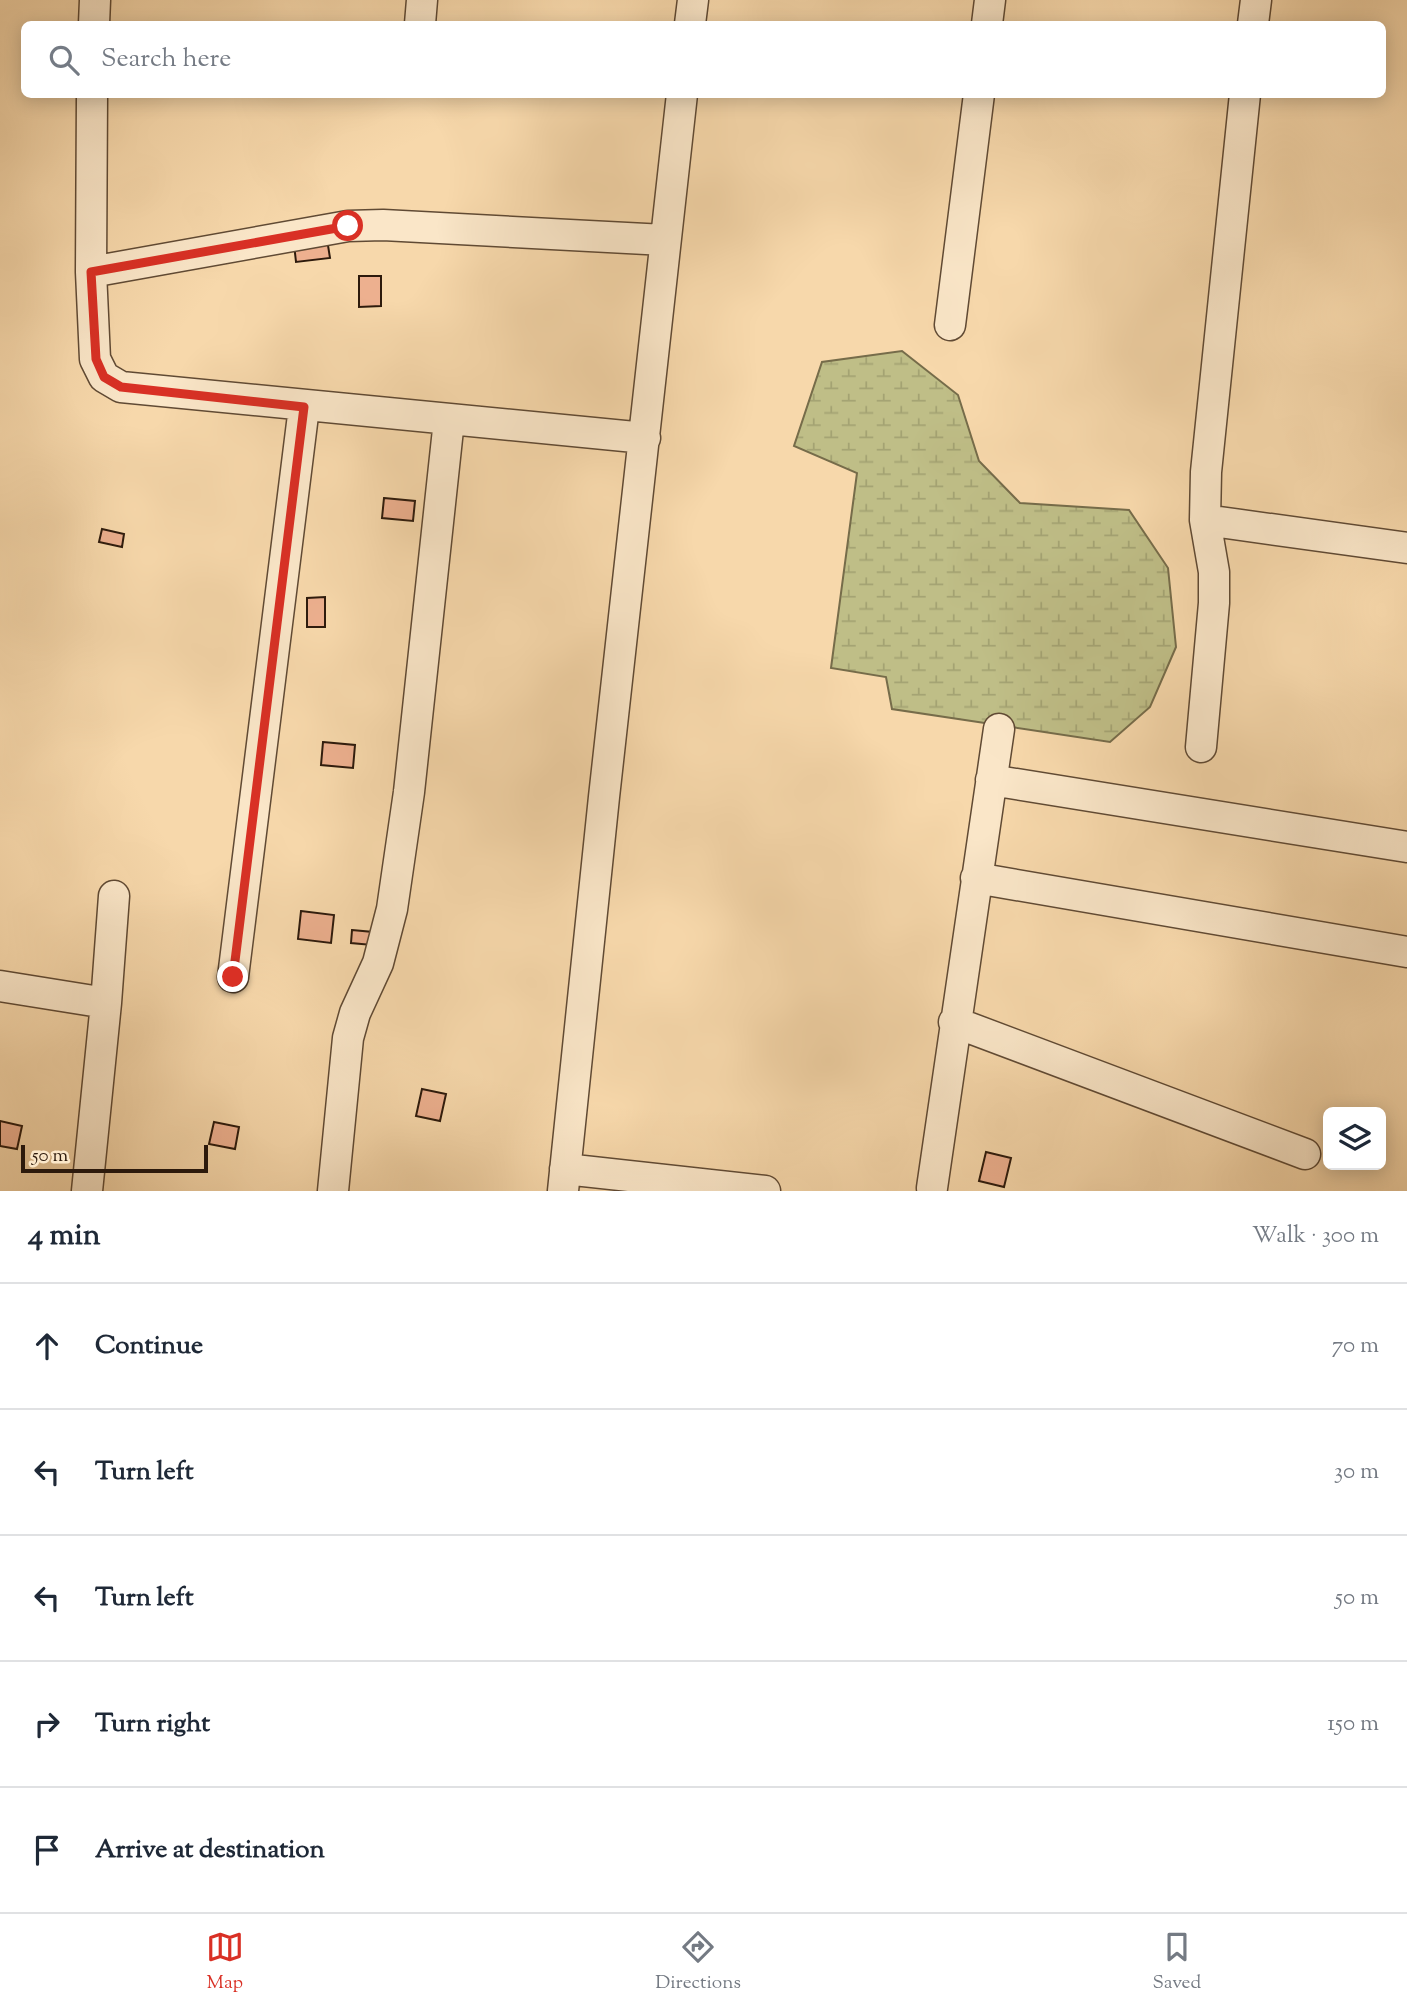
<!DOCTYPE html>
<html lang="en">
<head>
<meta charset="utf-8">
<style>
	:root { --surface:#fff; --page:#f6f6f7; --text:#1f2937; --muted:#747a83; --line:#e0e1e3; --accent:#d93025 }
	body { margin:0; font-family:"Sorts Mill Goudy",serif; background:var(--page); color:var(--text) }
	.controls { position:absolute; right:21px; bottom:21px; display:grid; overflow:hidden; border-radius:10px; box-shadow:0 4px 18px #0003 }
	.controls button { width:63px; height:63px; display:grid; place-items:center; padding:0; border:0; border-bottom:2px solid var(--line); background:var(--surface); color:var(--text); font:35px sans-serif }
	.scale { position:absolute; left:21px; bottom:18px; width:187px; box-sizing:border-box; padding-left:7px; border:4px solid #2d1a0c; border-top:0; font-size:19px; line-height:24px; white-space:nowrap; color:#2d1a0c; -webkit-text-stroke:5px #fae6c8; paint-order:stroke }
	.stop { position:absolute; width:21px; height:21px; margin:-16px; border:5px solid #d93025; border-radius:50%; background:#fff }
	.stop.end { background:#d93025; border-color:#fff; box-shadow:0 2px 7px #0008 }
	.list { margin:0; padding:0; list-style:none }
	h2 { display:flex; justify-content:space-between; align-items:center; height:91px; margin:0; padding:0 28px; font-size:30px }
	h2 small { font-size:23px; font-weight:400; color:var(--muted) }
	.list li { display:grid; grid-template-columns:46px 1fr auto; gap:21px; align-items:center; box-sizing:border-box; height:126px; padding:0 28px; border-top:2px solid var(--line) }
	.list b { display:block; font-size:26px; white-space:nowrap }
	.list em { font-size:23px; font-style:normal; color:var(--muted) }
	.icon { flex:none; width:38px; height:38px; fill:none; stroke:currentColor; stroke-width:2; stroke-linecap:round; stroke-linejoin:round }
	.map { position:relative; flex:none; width:1407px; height:1191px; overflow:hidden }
	.search { position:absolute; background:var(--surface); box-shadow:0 4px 18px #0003; left:21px; right:21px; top:21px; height:77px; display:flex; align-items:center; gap:18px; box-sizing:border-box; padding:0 24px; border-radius:10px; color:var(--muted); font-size:26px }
	.sheet { height:721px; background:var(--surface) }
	nav { display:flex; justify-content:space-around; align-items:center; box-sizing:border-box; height:98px; border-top:2px solid var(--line); background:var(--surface); font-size:19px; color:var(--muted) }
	nav a { display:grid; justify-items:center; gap:4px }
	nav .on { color:var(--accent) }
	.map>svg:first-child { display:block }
</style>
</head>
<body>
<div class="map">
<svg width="1407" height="1191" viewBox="0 0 1407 1191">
	<defs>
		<pattern id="wetland-marsh" width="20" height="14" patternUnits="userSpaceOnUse" patternTransform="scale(1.75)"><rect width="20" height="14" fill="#bfbe87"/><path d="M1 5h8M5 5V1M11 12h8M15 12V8" fill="none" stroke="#a4a373"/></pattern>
	</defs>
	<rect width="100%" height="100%" fill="#f7d8ab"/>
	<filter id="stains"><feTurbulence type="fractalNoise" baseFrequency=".00286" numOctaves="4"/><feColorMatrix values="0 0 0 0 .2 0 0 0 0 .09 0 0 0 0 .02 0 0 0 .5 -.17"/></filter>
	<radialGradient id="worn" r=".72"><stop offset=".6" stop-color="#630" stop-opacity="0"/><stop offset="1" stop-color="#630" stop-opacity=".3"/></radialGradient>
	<!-- wetland -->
	<path fill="url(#wetland-marsh)" stroke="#766c4a" stroke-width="2" d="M902,351L958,395L979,461L1020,503L1129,510L1168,568L1176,647L1150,707L1110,742L892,709L886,677L831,668L857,473L794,446L822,362Z"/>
	<!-- building -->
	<path fill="#edb08f" stroke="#2d1a0c" stroke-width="2" d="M327,239L330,258L296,262L294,244Z
		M359,276H381V306L359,307Z
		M384,498L415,501L413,521L382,518Z
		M102,529L124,534L122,547L99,542Z
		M325,597V627H307V598Z
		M323,742L355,745L353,768L321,765Z
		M301,911L334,915L331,943L298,939Z
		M352,930L373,932L372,945L351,943Z
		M422,1089L446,1094L440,1121L416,1116Z
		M0,1121L22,1126L17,1149L0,1146Z
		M214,1122L239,1127L235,1149L209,1144Z
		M986,1152L1011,1158L1004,1187L979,1181Z"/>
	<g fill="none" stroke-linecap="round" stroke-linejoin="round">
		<!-- street casing -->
		<g stroke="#604a34" stroke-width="33">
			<path id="street" d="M94,24L95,0
				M420,24L422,0
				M690,24L693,0
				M987,24L990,0
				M1253,24L1256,0
				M92,94L91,272L95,359L104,377L121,387L645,438
				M91,272L348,226L383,225L665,240
				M950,325L979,94
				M1205,520L1407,548
				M1201,747L1214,603V572L1205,520L1206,472L1245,94
				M991,780L1407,847
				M976,878L1407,952
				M233,977L304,407
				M0,986L106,1003
				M954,1022L1305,1154
				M565,1169L765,1191
				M932,1188L999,729
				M87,1191L106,1003L114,896
				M333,1191L348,1038L355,1013L378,963L392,909L409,792L449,420
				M563,1191L604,797L682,94"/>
		</g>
		<!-- street -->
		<use href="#street" stroke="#fae6c8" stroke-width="30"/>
	</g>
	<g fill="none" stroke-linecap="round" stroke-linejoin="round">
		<!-- route -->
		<path stroke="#d93025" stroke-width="9" d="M233,977L304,407L121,387L104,377L96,359L91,272L348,226"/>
	</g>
	<rect width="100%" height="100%" filter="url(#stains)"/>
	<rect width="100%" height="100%" fill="url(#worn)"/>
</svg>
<div class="controls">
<button><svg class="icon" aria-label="layers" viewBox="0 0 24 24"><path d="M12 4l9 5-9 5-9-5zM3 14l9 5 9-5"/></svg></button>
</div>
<div class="scale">50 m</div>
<div class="stop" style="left:348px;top:226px"></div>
<div class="stop end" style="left:233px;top:977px"></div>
<div class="search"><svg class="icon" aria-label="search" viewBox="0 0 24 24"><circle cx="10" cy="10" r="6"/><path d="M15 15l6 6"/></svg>Search here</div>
</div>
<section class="sheet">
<h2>4 min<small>Walk · 300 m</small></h2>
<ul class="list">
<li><svg class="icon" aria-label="ahead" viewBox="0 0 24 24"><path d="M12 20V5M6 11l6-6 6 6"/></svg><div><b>Continue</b></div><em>70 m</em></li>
<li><svg class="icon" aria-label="left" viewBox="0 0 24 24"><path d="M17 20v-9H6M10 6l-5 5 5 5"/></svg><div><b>Turn left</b></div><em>30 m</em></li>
<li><svg class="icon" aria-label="left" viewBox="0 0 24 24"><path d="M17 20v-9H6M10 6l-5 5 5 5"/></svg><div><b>Turn left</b></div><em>50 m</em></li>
<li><svg class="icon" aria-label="right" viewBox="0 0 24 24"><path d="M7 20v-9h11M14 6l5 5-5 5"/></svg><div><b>Turn right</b></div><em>150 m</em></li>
<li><svg class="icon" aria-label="arrive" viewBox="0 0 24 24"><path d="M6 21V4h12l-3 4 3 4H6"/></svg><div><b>Arrive at destination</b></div></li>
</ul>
</section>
<nav>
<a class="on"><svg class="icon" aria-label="map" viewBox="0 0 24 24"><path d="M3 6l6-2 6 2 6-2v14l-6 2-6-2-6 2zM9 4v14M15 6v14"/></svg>Map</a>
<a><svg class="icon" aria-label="directions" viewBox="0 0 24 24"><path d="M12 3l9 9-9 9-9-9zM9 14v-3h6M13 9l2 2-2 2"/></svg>Directions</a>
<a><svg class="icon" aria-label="saved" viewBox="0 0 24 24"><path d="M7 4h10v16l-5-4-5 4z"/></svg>Saved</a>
</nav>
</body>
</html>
